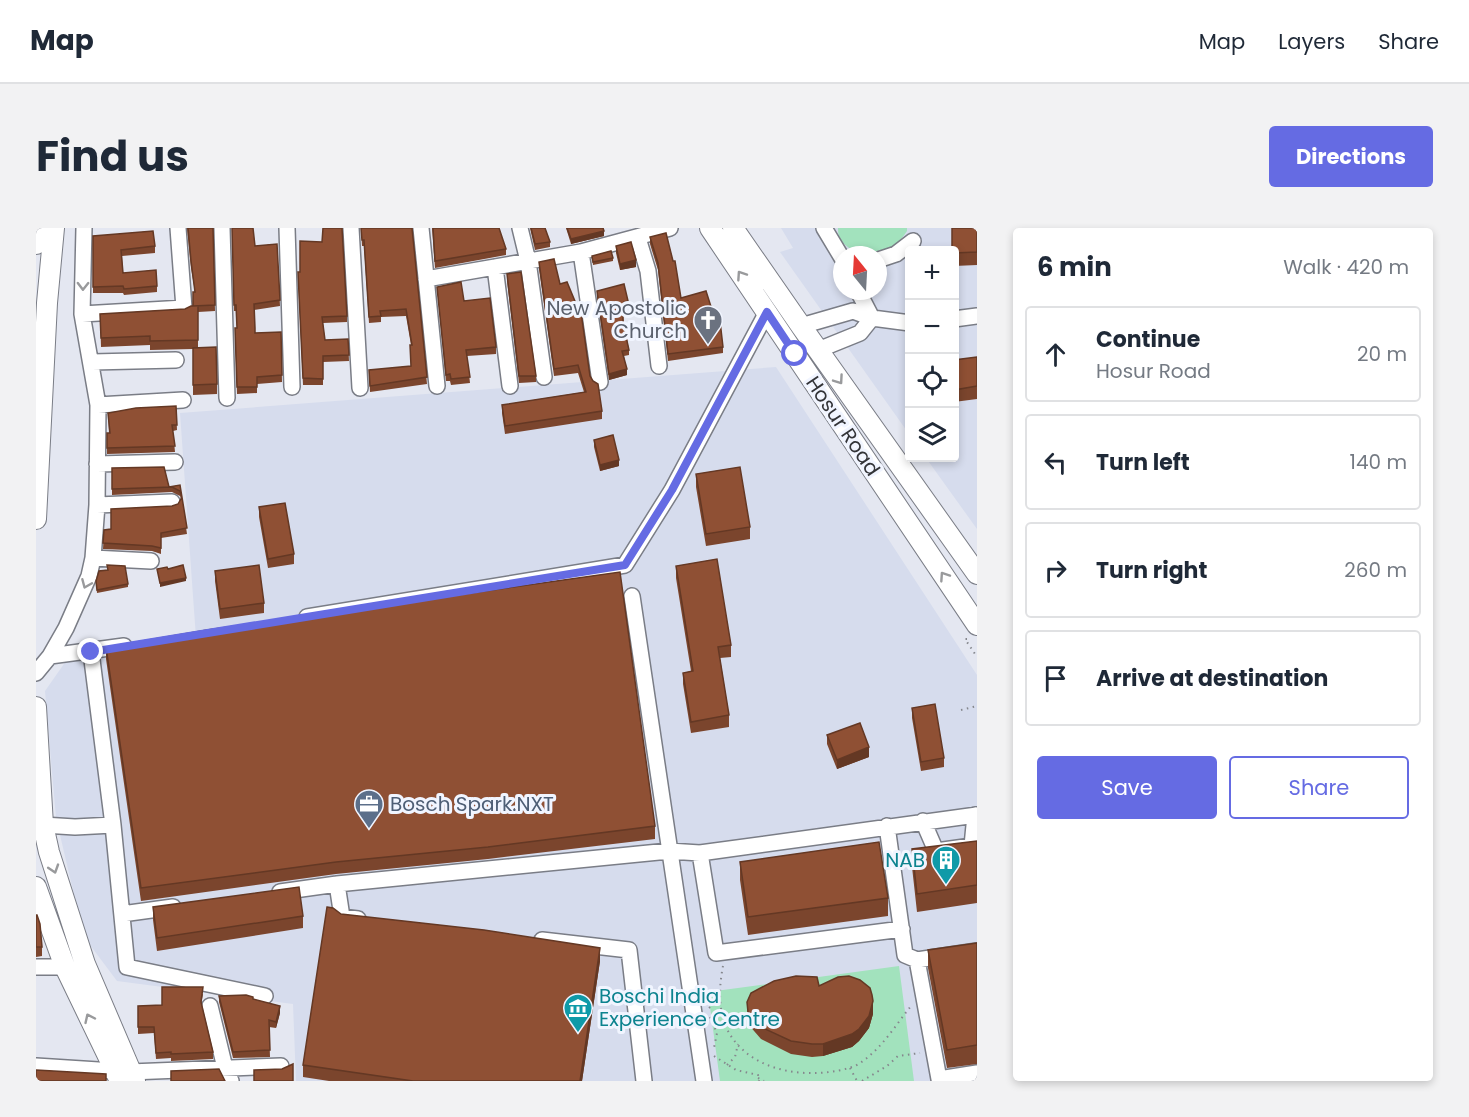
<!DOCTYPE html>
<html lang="en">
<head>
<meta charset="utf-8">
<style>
	:root { --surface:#fff; --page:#f2f2f3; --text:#1f2937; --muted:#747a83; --line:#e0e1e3; --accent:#656be3 }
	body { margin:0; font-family:Poppins,sans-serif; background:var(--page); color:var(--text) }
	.controls { position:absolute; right:18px; top:18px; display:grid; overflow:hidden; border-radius:6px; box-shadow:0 3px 9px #0003 }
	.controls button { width:54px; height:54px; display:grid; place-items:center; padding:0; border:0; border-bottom:2px solid var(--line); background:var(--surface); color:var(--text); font:30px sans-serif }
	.compass { position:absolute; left:797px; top:18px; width:54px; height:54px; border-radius:50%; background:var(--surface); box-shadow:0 3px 9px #0003; rotate:342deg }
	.stop { position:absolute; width:18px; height:18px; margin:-14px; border:4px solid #656be3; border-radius:50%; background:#fff }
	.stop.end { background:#656be3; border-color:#fff; box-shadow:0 2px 6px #0008 }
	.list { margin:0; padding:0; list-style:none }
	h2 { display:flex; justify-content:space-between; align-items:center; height:78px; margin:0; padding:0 24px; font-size:26px }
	h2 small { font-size:20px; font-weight:400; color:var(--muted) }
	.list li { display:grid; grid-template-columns:39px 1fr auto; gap:18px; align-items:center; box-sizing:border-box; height:96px; margin:0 12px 12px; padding:0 12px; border:2px solid var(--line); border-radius:6px }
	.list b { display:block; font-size:22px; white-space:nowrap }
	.list p { margin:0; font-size:20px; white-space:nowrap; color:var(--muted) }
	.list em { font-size:20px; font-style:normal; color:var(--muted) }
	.actions { display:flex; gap:12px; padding:18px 24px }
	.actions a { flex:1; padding:14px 0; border:2px solid var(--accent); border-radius:6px; text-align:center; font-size:21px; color:var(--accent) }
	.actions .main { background:var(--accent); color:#fff }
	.icon { flex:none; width:33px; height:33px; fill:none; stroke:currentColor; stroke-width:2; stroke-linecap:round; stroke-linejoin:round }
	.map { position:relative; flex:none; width:941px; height:853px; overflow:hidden; border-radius:6px }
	header { display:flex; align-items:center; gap:36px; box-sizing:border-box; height:84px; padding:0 30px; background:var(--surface); border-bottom:2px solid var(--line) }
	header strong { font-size:28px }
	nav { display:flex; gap:33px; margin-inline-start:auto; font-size:21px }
	.intro { display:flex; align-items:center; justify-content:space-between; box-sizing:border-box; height:144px; padding:0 36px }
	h1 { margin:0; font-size:42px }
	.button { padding:15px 27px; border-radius:6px; background:var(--accent); color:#fff; font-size:21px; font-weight:700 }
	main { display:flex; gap:36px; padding:0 36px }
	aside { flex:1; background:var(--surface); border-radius:6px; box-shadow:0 3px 9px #0003 }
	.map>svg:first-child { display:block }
</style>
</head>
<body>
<header>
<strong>Map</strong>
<nav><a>Map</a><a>Layers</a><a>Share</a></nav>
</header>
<div class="intro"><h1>Find us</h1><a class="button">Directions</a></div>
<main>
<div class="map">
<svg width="941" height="853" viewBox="0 0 941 853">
	<rect width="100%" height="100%" fill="#e4e7f1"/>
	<!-- built -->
	<path fill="#d6dced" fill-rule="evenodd" d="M745,0H941V301L890,230H918V22H874L873,206L744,24L757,20ZM806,27H842V63H806Z
		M740,139L941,447V853H260L257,776L81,753L48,709L20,590L9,463L30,433L160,410L144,185Z"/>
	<!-- green -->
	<path fill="#a2e2bd" d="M802,0H871V3C865,13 853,23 841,27C829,30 809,21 804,10C802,7 802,3 802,0Z
		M863,738L878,853H684L672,764Z"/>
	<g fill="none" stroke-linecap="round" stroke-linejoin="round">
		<!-- minor casing -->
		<g stroke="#7a7d86" stroke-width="18">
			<path id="minor" d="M186,0L191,170
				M251,0L256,159
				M315,0L324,160
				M385,0L401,158
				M484,0L492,33L508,149
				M788,0L806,30
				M602,10L612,43L623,138
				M545,24L564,154
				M842,32L860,26L877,13
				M459,39L474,158
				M390,51L545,24L634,0
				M822,63L836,90
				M46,86L148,80L142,0
				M918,91L941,88
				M765,98L817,83L836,90L874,95
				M782,122L824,105L836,90
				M56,134L140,132
				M62,177L147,172
				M61,236L139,234
				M61,277L136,274
				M57,330L115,333
				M596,368L668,853
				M271,389L589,337L636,262L731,84
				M55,424L77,597L91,739L229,768
				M14,428L88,418
				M0,445L14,428L30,400L53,348L57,330L61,277L62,177L46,86L48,0
				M887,593L900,623L936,618L939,587
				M7,597L39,599L77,597
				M851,598L869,727L881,732L941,723
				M664,625L680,725L866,701
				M301,656L306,689L322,691
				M244,664L301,656L633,623L664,625L941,587
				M86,686L137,679
				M506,712L593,722L608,853
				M881,732L903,851L941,845
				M0,739H29
				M174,778L189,840L195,853
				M0,838L94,844L245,838"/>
		</g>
		<!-- major casing -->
		<g stroke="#7a7d86" stroke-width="22">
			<path id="major" d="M674,0L941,397
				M697,0L765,98L941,346
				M0,16L2,0
				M0,291L11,75L18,0
				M0,479L7,597L13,624L49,736L99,853
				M0,659L29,739L84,853"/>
		</g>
		<!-- path -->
		<path stroke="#85878d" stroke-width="2" stroke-dasharray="1.5 4.5" stroke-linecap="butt" d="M931,411H929L941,429
			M925,482L941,478
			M687,738C683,758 682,782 691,801C713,846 777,853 819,838C844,824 858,799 875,778
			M673,780L684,770
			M674,789L681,805L678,820
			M678,828L700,842L722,847L723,853
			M691,837L699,829L702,816
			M814,840L821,853
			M722,850L728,853
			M826,853L851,838L862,828L884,825"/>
		<!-- minor -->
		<use href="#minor" stroke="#fff" stroke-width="15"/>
		<!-- major -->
		<use href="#major" stroke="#fff" stroke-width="20"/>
	</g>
	<!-- wall -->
	<path fill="#7b452d" d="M151,0H177L179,83L162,84V120L181,156V166L157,167V121L114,122V117L65,119L64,86L149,81L157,78L159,64L155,40Z
		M196,0L219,18L241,16L244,78L218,82L219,105L245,104L246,154L221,156V165L201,166L199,106L201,100L200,83H198Z
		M325,0H376L391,156L334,164L333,142L375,138V117L370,88L345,89V94L333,95L328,18H326Z
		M396,0L470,21V27L399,40Z
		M494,0H509L514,14V19L499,22Z
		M530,0H567L568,8L535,16Z
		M941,0V37L918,38V22Z
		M57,8L119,18V25L86,28L87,45L121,58V64L88,67L87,65H57Z
		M614,9L645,70L687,119V125L632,133L622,42L614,16Z
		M286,14L311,88V94L287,95L289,112L312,111L313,133L287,134V157H267L262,50L264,44Z
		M580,18L600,39L584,42L580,25Z
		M556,28L577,30V33L557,37Z
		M503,34L524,56L566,183V191L469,206L466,185V177L548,164L542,145L518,148L503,41Z
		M471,46L500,148V154L483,155L471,53Z
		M401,59L428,73L460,119V126L431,128L434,155L415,157L414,153H410Z
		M561,63L592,79H589L590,88L587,89L593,122V127L588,128L591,147L573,152L561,69Z
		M941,129V171L918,174V132Z
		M140,178L141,202L137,203L139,224L71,226V205H73L72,185Z
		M558,212L583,238L564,243L558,219Z
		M76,240L133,259L144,257L151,306L125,310V326L116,323L67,321L68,302L75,301L142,276L145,271L144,268L136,264L76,267Z
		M660,246L714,299V311L670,318L660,259Z
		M223,279L258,326V336L232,340L223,289Z
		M640,338L695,417V429L684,430L693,487V499L655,505L647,456V445L655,443L640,350Z
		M179,343L228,375V385L184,391L179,353Z
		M60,353L92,356V359L61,365Z
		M70,419L619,598V611L452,631L300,646L105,673L70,431Z
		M876,480L908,530V539L885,543L876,490Z
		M791,507L833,529L801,541L791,516Z
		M941,613V675L881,684L876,639V621Z
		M704,634L852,670V688L712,707L704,652Z
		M117,679L267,688V700L121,723L117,692Z
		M305,686L564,733L546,853H293L267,849V837Z
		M0,687L6,719V728L0,729Z
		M941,715V836L911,840L892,740V722Z
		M783,758L837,786L833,800L823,813L816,819L787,828L776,829L755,826L725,811L712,796L711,774Z
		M167,766L165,777L177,824V831L135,833V830L120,831L118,805L102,806V778L126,777Z
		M183,768L217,771L244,785L240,800L233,799L234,829L197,830L183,774Z"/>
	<!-- shaded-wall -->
	<path fill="#643824" d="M568,3V8L535,16V11Z
		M600,32V39L584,42V36Z
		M592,73V79L588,80V74Z
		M587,83H590V88L587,89Z
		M591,141V147L573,152V146Z
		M583,232V238L564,243V237Z
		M150,350V353L124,359V355Z
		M833,519V529L801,541V532Z
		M564,720V733L546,853H544Z
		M837,773V786L833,800L823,813L816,819L787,828V816Z
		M244,778V785L240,800V794Z"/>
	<!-- building -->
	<path fill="#8f5034" stroke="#643824" stroke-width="1.5" d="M152,0H177L179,77L157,78V64H159L155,33Z
		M196,0H217L219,18L241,16L244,72L218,76L219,100V105L245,104L246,147L221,149V159H201L199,100H201L200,77H198Z
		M287,0H306L311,88L286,89L289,112L312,111L313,127L287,128V151L267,150L262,44H264V13L286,14Z
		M325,0H376L391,149L334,158L333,142L375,138L374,117H376L370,81L344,83L345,88L333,89L328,12H326Z
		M397,0H463L470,21L399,33Z
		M495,0H509L514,14L499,16Z
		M531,0H567L568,3L535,11Z
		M916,0H941V24L918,25V22H916Z
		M117,3L119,18L85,22L87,45L120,42L121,58L88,61L87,58L57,59V8Z
		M630,5L637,33H639L645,70L670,63L677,85L683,84L687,119L632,126L622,35L614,9Z
		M595,14L600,32L584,36L580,18Z
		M575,23L577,30L557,34L556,28Z
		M518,31L524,56L531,54L541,78L544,77L554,148L557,153L562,156L566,183L469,198L466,177L550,164L542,137L518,141L503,34Z
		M485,44L500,148H483L471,46Z
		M425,54L428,73L454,70L460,119L430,122L434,149L415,151L414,146L410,147L401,59Z
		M588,56L592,73L588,74L590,83H587V95L593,122L586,123L591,141L573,146L561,63Z
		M155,78H162V112L114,113V108L65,110L64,86L149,81Z
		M180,119L181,156L157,157V120Z
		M941,129V158L918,162V132Z
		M140,178L141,197H136L139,218L71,220V205H74L72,185L100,180Z
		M577,207L583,232L564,237L558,212Z
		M128,239L133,259L144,257L151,300L125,305V320L116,318L67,315L68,302L75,301V281L136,278L142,276L146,269L144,263L136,259L76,261V240Z
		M704,239L714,299L670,306L660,246Z
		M249,275L258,326L232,331L223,279Z
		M681,331L695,417L682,419L693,487L655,494L647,445L657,443L640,338Z
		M71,337L89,338L92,356L61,362L60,353L63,343L72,342Z
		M147,337L150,350L124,355L121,341L131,339L132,341Z
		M223,337L228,375L184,381L179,343Z
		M584,344L619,598L452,619L300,634L105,660L70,419L171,402Z
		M899,476L908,530L885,534L876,480Z
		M824,495L833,519L801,532L791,507Z
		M941,613V657L881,666L876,621Z
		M843,614L852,670L712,689L704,634Z
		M263,659L267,688L121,710L117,679Z
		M291,679L297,680L305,686L448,702L564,720L544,853H377L267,837Z
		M0,687H1L4,696L6,719H0Z
		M941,715V817L911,822L892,722Z
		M760,748L781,749L783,758L802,749L813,748L824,752L834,760L836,767L837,773L833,788L823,801L816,806L787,816H776L755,813L725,799L712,784L711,774L715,765L738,753Z
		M126,759H167L165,774L177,824L135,826V824L120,825L118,799H102V778L126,777Z
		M210,767L217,769V771L244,778L240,794L233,792L234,822L197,824L183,768Z
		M257,836V853H218V842L246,841Z
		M183,841L189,853H135V843Z
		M0,842L70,846V853H0Z"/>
	<!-- one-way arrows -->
	<defs><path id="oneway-chevron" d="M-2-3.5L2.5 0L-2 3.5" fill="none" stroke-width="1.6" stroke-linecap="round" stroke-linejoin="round" transform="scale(1.5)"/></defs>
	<g stroke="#999a9c">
		<use href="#oneway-chevron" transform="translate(705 47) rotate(-124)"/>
		<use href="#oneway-chevron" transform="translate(47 58) rotate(91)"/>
		<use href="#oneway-chevron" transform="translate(803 152) rotate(55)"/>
		<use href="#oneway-chevron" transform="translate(908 348) rotate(-124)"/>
		<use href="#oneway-chevron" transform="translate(50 356) rotate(113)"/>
		<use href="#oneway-chevron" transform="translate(18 641) rotate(72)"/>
		<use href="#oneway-chevron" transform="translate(53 790) rotate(-115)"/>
	</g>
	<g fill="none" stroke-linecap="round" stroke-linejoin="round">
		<!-- route -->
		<path stroke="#656be3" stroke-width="8" d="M55,424L589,337L636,262L731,84L759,126"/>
	</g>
	<!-- icons -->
	<defs>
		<g id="church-pin" transform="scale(1.5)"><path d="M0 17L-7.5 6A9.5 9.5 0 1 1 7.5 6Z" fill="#6b7280" stroke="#f1f5ff"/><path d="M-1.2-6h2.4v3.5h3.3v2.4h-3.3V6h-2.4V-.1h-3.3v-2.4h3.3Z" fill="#fff"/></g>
		<g id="office-pin" transform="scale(1.5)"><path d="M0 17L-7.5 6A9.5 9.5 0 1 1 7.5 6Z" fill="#5c6f8a" stroke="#f1f5ff"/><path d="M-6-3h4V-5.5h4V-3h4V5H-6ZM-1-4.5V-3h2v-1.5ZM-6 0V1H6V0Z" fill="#fff"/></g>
		<g id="building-pin" transform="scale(1.5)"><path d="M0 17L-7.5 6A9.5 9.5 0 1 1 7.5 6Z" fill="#0f9aa8" stroke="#f1f5ff"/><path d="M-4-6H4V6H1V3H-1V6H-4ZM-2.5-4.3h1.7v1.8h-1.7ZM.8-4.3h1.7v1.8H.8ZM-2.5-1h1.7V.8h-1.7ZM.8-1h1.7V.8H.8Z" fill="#fff"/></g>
		<g id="museum-pin" transform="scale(1.5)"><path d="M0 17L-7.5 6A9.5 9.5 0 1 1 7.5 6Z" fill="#0f9aa8" stroke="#f1f5ff"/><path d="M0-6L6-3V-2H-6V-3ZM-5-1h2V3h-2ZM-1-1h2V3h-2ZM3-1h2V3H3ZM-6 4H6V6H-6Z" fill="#fff"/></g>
	</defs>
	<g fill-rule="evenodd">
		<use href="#church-pin" x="672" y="92"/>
		<use href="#office-pin" x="333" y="576"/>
		<use href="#building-pin" x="910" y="632"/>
		<use href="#museum-pin" x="542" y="780"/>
	</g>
	<g text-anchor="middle" stroke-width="6" stroke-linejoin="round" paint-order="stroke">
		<!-- worship labels -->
		<g font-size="20" fill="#5b616d" stroke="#f1f5ff" text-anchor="end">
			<text x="651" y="87">New Apostolic<tspan x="651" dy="23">Church</tspan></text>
		</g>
		<!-- street labels -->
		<g font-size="20" fill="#333438" stroke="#f1f5ff">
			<text transform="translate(807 198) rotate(56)" y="7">Hosur Road</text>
		</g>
		<!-- service labels -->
		<g font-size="20" fill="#4e5e75" stroke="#f1f5ff" text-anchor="start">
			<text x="354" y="583">Bosch Spark.NXT</text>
		</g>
		<!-- culture labels -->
		<g font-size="20" fill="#0d838f" stroke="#f1f5ff" text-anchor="end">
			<text x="889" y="639">NAB</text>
			<text x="563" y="775" text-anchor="start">Boschi India<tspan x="563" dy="23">Experience Centre</tspan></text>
		</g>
	</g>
</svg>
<div class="controls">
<button>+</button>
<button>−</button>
<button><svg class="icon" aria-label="locate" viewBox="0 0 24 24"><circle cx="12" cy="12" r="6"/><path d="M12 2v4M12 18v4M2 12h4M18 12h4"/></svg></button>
<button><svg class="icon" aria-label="layers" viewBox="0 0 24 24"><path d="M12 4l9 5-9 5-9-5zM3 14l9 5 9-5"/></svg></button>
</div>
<svg class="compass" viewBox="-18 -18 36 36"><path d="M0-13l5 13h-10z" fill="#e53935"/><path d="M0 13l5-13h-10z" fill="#747a83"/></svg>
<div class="stop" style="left:759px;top:126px"></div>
<div class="stop end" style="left:55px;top:424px"></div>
</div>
<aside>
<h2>6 min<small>Walk · 420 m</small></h2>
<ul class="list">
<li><svg class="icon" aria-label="ahead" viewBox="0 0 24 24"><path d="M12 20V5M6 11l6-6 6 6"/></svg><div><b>Continue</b><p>Hosur Road</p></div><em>20 m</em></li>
<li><svg class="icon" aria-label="left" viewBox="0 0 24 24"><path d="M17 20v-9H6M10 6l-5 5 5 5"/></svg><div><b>Turn left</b></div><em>140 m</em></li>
<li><svg class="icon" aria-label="right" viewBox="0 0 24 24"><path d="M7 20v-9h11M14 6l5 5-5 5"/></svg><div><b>Turn right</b></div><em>260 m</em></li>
<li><svg class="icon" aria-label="arrive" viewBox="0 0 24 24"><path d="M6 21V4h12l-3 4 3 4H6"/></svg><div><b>Arrive at destination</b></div></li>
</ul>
<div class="actions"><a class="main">Save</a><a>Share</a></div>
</aside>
</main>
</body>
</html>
